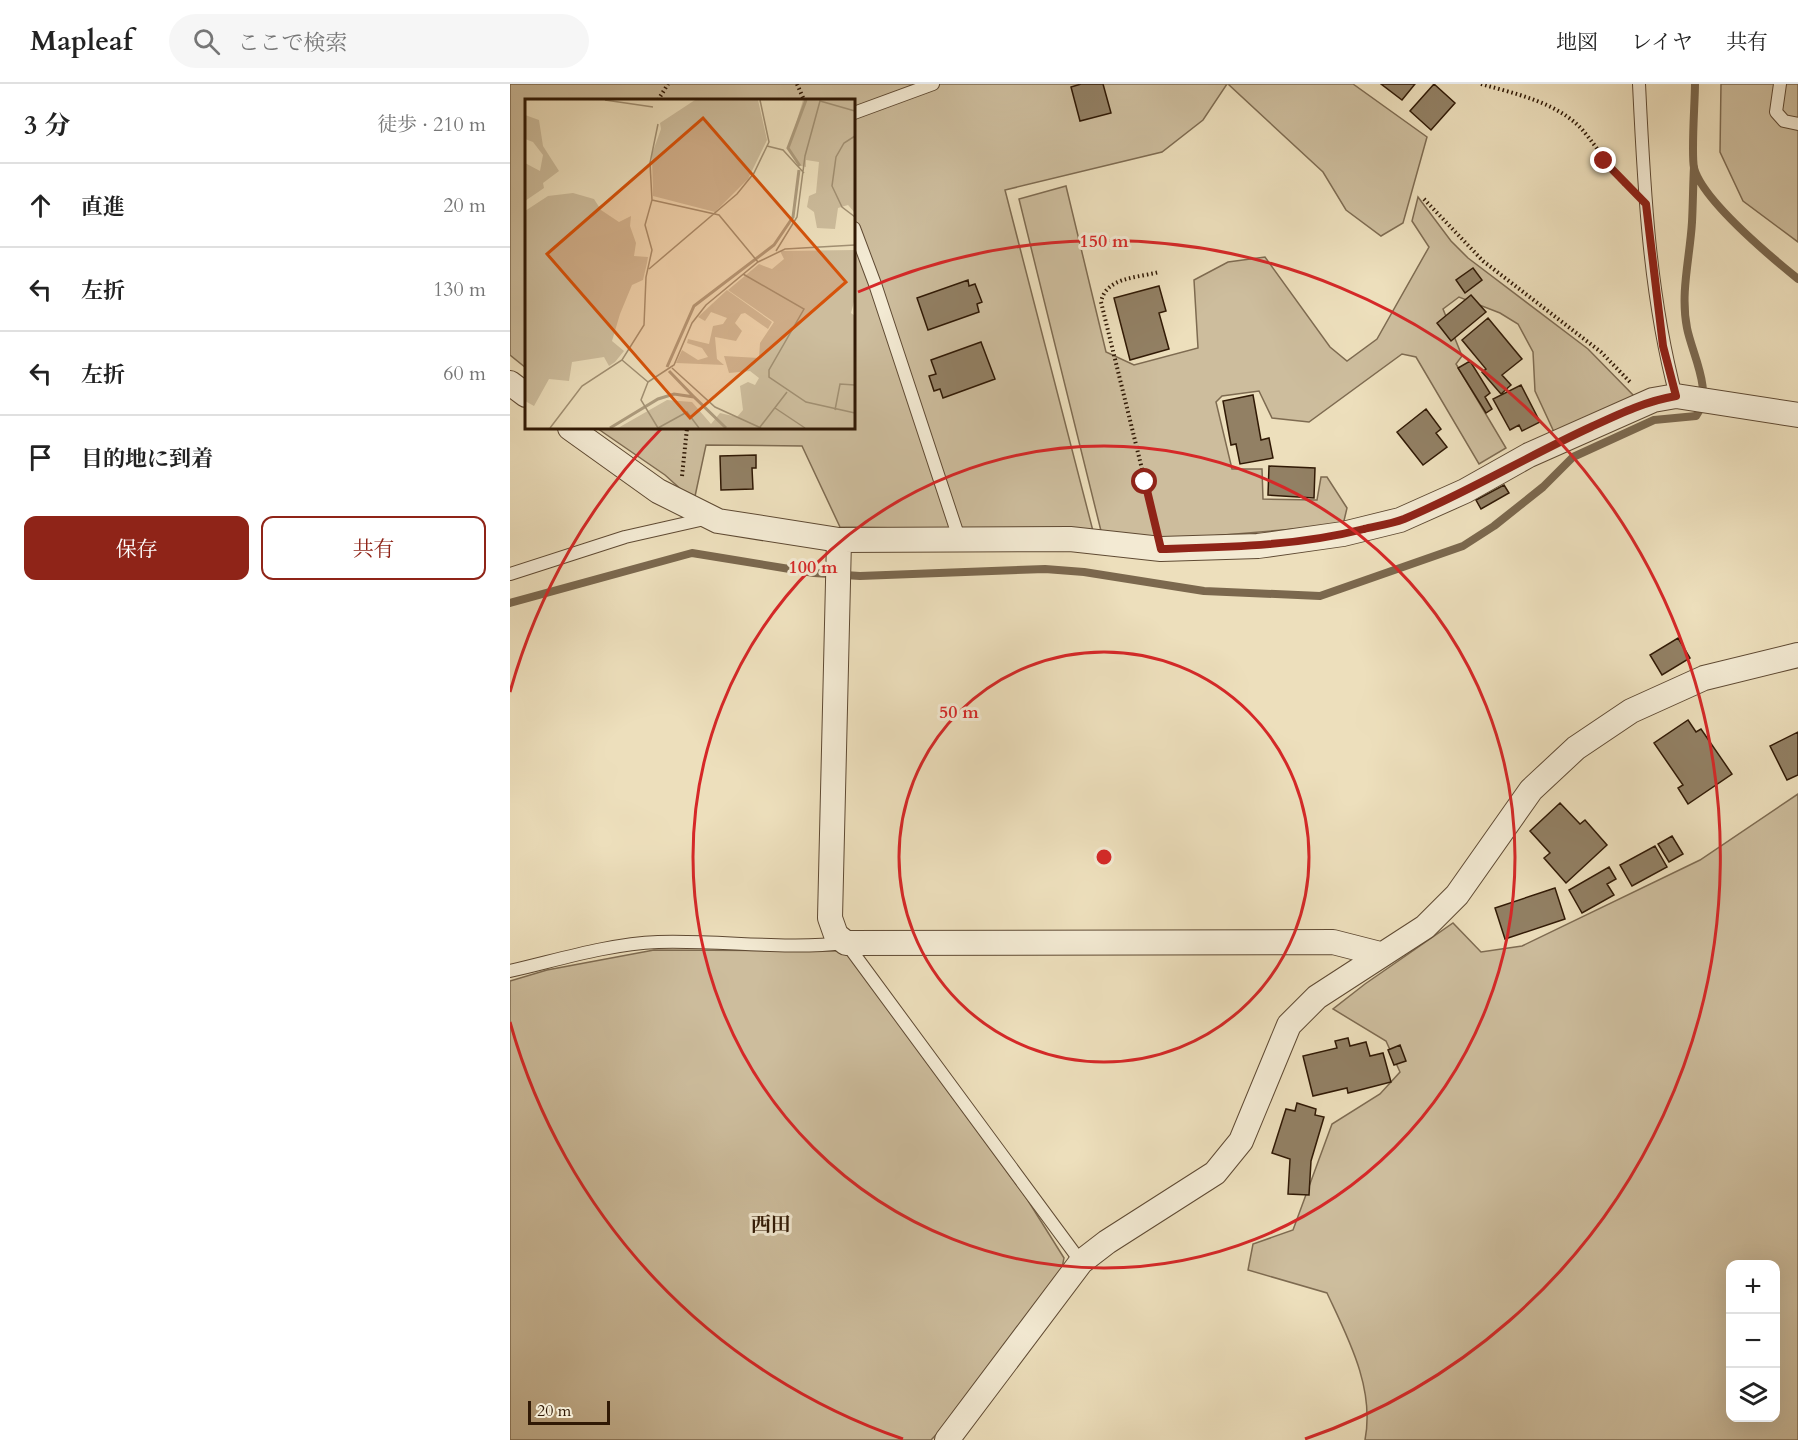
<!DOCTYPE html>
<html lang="ja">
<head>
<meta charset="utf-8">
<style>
	:root { --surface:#fff; --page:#f6f6f6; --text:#222; --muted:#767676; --line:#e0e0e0; --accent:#8f2418 }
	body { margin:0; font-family:Cardo,"Noto Serif JP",serif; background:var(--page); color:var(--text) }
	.controls { position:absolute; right:18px; bottom:18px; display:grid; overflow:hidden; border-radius:12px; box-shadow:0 6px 24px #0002 }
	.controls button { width:54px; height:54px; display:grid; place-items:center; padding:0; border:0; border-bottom:2px solid var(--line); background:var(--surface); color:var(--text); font:30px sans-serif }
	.scale { position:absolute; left:18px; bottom:15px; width:82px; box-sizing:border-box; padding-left:6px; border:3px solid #301905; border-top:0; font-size:16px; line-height:21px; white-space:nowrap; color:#301905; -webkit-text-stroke:4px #f3ead3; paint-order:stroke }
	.stop { position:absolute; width:18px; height:18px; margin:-14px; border:4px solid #8f2418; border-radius:50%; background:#fff }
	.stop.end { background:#8f2418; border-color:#fff; box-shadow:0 2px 6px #0008 }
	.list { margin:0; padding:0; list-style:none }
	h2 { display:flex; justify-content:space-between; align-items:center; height:78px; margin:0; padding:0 24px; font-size:26px }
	h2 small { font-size:20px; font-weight:400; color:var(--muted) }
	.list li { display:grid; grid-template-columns:39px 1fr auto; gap:18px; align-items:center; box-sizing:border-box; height:84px; padding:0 24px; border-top:2px solid var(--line) }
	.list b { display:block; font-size:22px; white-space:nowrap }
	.list em { font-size:20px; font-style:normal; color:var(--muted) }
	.actions { display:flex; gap:12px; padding:18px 24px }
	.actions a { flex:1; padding:14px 0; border:2px solid var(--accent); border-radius:12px; text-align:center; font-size:21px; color:var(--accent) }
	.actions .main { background:var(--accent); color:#fff }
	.icon { flex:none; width:33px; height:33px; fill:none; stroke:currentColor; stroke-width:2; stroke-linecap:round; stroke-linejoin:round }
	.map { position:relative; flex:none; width:1288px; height:1356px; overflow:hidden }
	header { display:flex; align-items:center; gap:36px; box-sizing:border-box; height:84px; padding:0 30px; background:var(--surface); border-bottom:2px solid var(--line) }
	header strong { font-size:28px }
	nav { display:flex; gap:33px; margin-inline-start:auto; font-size:21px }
	.search { width:420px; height:54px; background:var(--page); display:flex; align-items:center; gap:15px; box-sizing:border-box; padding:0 21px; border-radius:33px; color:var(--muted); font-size:22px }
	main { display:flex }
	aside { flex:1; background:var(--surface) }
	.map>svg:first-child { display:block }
</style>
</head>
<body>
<header>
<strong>Mapleaf</strong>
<div class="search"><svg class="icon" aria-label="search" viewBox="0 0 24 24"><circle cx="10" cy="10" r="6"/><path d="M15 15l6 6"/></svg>ここで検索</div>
<nav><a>地図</a><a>レイヤ</a><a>共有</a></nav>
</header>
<main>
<aside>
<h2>3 分<small>徒歩 · 210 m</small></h2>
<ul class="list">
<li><svg class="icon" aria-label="ahead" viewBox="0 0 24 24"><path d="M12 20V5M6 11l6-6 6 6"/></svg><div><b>直進</b></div><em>20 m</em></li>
<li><svg class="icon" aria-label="left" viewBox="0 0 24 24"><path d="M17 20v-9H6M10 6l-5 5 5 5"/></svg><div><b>左折</b></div><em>130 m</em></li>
<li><svg class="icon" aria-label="left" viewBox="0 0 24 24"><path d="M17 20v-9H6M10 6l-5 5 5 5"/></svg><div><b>左折</b></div><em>60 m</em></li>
<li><svg class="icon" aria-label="arrive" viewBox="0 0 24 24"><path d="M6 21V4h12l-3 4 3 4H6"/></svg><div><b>目的地に到着</b></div></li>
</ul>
<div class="actions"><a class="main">保存</a><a>共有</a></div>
</aside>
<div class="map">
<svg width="1288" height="1356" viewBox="0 0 1288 1356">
	<rect width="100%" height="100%" fill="#eddfbc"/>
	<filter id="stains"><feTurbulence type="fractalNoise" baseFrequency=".00333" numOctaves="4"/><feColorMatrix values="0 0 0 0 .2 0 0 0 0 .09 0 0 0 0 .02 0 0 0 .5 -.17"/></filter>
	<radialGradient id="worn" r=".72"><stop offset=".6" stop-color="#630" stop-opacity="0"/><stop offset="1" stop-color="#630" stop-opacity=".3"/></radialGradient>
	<!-- green -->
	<path fill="#cdbd9d" stroke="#7e6b51" stroke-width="1.5" fill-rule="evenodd" d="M0,0H717L693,36L652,68L495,106L583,447L330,443L292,362L196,361L184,417L155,391L94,349L87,344H344V16H16V284L0,271Z
		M718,0H843L917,53L893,139L871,152L836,126L813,88Z
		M1211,0H1288V158L1233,117L1210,68Z
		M556,102L596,268L624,281L688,264L684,196L718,178L755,173L820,263L837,277L867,255L919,163L902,137L908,113L941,157L958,174L1078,265L1127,315L1044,348L1025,307L1023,268L1008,240L990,229L949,213L933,225L952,272L946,280L996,364L969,380L906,273L892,270L799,338L762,334L749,307L712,312L706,318L722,385H752L753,415L807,416L811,393H817L837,424L833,441L665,455L592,451L509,115Z
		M1288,710V1356H855C865,1304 838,1254 817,1209L738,1186L743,1160L783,1146L822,1040L870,1010L890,988L876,957L823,925L855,900L943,839L971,868L1012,862L1190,776ZM1220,1180H1266V1334H1220Z
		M144,866L328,867L339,870L517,1115L554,1174L550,1194L451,1325L421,1356H0V897L37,886Z"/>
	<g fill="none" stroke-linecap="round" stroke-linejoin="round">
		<!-- stream -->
		<path stroke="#7b684e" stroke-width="8" d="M1185,0C1185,18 1181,68 1184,84C1193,117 1261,173 1288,195
			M0,519L182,469L304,489L350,492L535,485L574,488L694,507L810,512L953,462L984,442L1033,403L1063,373L1144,336L1186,332C1204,308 1182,270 1177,244C1170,209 1180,173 1182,138C1183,120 1183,101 1184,83"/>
	</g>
	<!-- building -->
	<path fill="#928064" stroke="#301905" stroke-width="1.5" d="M571,0H593L601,29L570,37L561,3Z
		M871,0H905L892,16Z
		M924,0L945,19L921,46L900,27Z
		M963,184L972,196L955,209L946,196Z
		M458,196L459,202L465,200L472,218L467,220L469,228L418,246L407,214Z
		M649,202L656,227L649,229L659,265L620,276L604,214Z
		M961,211L976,228L941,257L927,239Z
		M978,234L1012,275L992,291L1001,301L991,310L972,288L976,285L952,256Z
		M471,258L485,295L433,314L430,305L424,307L419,292L426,290L421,276Z
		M960,277L980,309L975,313L982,325L976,329L948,284Z
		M1011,301L1030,338L1012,347L1009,341L1000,346L983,315Z
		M743,311L751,356L759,354L763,374L730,380L726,360L721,361L713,317Z
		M916,325L931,345L926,349L937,363L913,381L887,348Z
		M246,371V384H242L243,405L211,406L210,372Z
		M759,382L805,384L804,414L758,411Z
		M994,401L999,409L971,425L966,416Z
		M1168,554L1180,574L1152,591L1140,571Z
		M1178,636L1186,648L1191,645L1222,690L1178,720L1168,704L1173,701L1144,659Z
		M1288,648V691L1277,696L1260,662Z
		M1050,719L1070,740L1075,736L1097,761L1056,799L1034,774L1040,769L1020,747Z
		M1162,752L1173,770L1159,778L1148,760Z
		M1145,762L1157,783L1122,802L1110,781Z
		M1099,783L1106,795L1097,800L1104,811L1072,829L1059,806Z
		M1045,804L1055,835L995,855L985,824Z
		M838,954L840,962L856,958L860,972L873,969L881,998L838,1009L837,1004L803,1012L793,972L827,964L825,957Z
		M890,961L896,977L884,981L878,966Z
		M787,1019L806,1025L805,1031L814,1033L801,1077L799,1111L778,1110L780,1075L762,1069L776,1025L785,1027Z"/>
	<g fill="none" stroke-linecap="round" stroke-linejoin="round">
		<!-- service casing -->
		<g stroke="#5f4a33" stroke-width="14">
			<path id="service" d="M1129,0C1134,104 1139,210 1166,312
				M1270,0L1266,28L1274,37L1288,40
				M344,29L423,0
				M344,144L365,200L450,457
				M0,490L115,453L199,434
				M0,887C48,876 98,860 148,858C211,856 273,866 336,859L571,1178"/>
		</g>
		<!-- minor casing -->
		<g stroke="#5f4a33" stroke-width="26">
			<path id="minor" d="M0,299L16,311
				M60,344L148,407L208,437L329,456L560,455L651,465L748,462L833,450L890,436L955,407L1019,371L1143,316L1166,312L1288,331
				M329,456L320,834L326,851L336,859L823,858L870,870
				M437,1356L571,1178L597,1158L705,1089L731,1057L779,941L807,913L915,843L947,811L1021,706L1066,664L1121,627L1194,594L1288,571"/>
		</g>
		<!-- path -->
		<path stroke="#301905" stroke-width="4" stroke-dasharray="1.5 3" stroke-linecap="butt" d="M287,0L294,16
			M971,0C1006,10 1051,19 1075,49C1089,66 1100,84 1115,101
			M148,16L158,0
			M914,115L973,177L1091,268L1121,299
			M172,392L177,344
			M645,438L591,218C596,193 627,194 649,188"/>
		<!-- service -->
		<use href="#service" stroke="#f3ead3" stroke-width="12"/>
		<!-- minor -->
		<use href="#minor" stroke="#f3ead3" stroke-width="24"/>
	</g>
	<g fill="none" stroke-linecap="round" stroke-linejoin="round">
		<!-- route -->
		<path stroke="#8f2418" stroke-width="8" d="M635,398L651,465C719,463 788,462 854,445C867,442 881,440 894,435C958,408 1018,372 1081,343C1109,330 1136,317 1166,312L1153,262L1136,120L1094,77"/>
	</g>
	<!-- distance rings -->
	<g fill="none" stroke="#d62828" stroke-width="3">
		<circle cx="594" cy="773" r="205"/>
		<circle cx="594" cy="773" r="411"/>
		<path d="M393 1355A616 616 0 0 1 0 938M0 608A616 616 0 0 1 151 345M348 208A616 616 0 1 1 795 1355"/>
	</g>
	<g text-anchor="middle" stroke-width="6" stroke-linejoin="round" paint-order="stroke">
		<!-- neighbourhood labels -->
		<g font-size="20" font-weight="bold" fill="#301905" stroke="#f3ead3">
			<text x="261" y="1147">西田</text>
		</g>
	</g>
	<!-- overview -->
	<g transform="translate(15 15)">
		<rect width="330" height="330" fill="#eddfbc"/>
		<path d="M170,1H233L242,41L223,80L190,113L128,97L127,55L136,30L135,24ZM278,1H330V114L323,106L313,109L310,130L292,129L289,113L282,108L284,97L291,94L294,63L281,61V68L276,67L263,51ZM0,16L14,21L18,47L34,72L18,84L19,89L0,102V64L15,72L18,56L8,43L0,40ZM48,94L69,100L76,111L94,123L106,117L105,127L111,144L109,157L123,158L122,164L118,181L107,186L95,215L87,242L99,252L90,263L84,267L79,258L47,263L44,282L24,280L9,307L0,302V112L23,97ZM330,151V199L326,214L330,217V329H93L142,301L167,303L186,325L195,314L212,318L218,311L215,287L223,283L230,286L234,279L225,272L204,274L199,257L234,259L235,244L249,223L203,191L234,165L247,170L259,160L255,152ZM202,191L247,223L243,230L220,214L216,215L210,224L217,232L211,242L190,238L192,260L199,266L151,264L157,251L173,261L183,258L177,249L162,244L163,240L184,245L188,227L198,225L202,219L186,213L180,222L173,218Z" fill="#cdbd9d"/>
		<path fill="none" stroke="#ad9c7e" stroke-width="3" d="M275,67L263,49L281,1M142,268L169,207L249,146L268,118L274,71M144,272L169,298M85,329L133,300L149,295L169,298L201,329"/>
		<path fill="none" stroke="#a19073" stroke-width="1.5" d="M80,1L128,8M330,37L319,44L311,58L307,87L317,108L330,118M242,47L258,51L279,74M127,101L194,116L233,163M251,152L272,118L280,57L295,2L330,12M124,170L212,95L229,74L244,43L235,1M218,175L279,210L244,271V278L281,303L330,314M97,261L123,283M147,269L190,308L236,329M123,283L149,266L167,224L181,206L233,163L260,150L330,146M123,283L116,301L133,329M250,309L280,329M310,311L315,285L330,286M235,328L262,293M25,329L57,287L97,261L119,226L121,178L127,151L120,126L127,101L125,64L133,25M133,329L162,313L174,329"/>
		<path fill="#d6530b" fill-opacity="0.15" stroke="#d6530b" stroke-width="3" d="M178,19L321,183L165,319L22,155Z"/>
		<rect width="330" height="330" fill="none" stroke="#301905" stroke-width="3"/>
	</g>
	<circle cx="594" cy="773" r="9" fill="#d62828" stroke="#f3ead3" stroke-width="3"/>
	<g font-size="18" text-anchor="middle" font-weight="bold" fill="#d62828" stroke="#f3ead3" stroke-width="6" stroke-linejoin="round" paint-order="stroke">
		<text x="594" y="163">150 m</text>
		<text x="303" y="489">100 m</text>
		<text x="449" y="634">50 m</text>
	</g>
	<rect width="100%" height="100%" filter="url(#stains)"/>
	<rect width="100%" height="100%" fill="url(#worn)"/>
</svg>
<div class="controls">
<button>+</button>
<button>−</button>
<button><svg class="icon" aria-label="layers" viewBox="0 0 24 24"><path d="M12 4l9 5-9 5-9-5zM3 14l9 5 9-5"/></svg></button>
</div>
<div class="scale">20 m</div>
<div class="stop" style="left:635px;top:398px"></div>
<div class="stop end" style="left:1094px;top:77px"></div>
</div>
</main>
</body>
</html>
